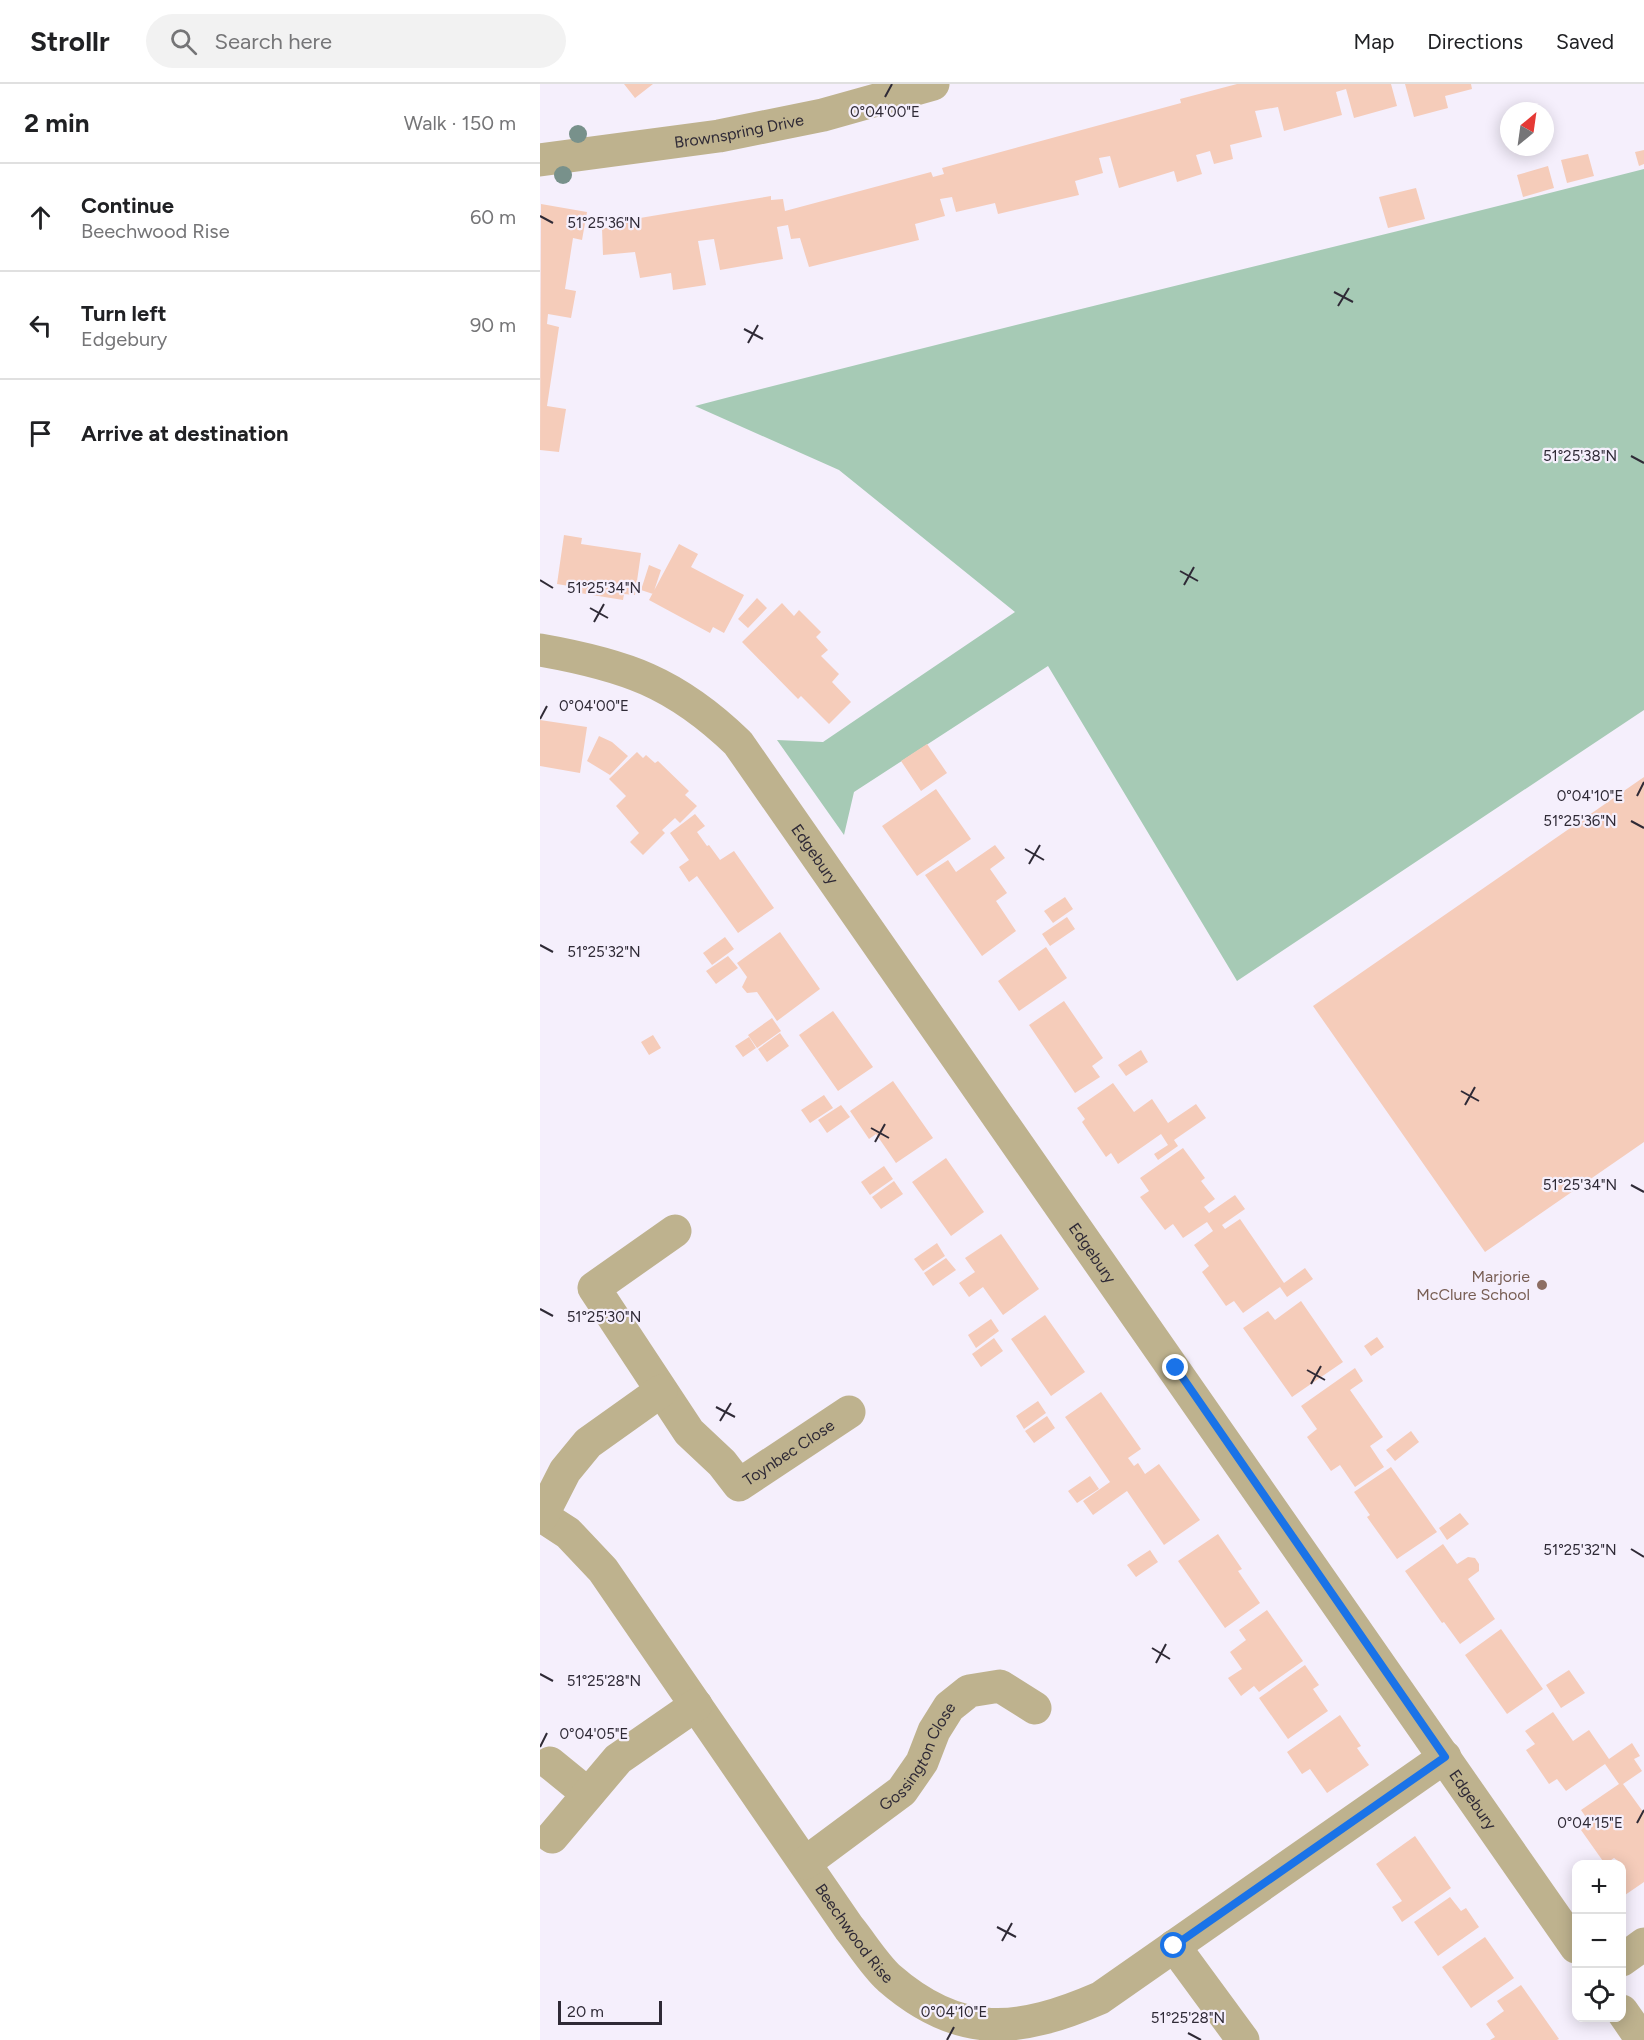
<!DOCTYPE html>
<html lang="en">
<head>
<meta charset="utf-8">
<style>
	:root { --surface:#fff; --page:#f2f2f2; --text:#202124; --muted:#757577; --line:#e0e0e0 }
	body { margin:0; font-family:Figtree,sans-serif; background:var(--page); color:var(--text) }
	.controls { position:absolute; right:18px; bottom:18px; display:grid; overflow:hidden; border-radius:12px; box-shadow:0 3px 15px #0003 }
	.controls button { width:54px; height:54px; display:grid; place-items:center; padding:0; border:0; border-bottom:2px solid var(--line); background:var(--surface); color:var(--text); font:30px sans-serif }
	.compass { position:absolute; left:960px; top:18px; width:54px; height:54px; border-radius:50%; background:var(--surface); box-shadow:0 3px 15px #0003; rotate:29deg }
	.scale { position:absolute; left:18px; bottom:15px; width:104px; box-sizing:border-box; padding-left:6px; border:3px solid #2f2a36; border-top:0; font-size:16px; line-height:21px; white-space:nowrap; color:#2f2a36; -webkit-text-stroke:4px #f5effc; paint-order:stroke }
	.stop { position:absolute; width:18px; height:18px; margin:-14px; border:4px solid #1a73e8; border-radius:50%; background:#fff }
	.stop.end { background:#1a73e8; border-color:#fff; box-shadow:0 2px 6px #0008 }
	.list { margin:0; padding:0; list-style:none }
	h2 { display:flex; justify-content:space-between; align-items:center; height:78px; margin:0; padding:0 24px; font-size:26px }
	h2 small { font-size:20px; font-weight:400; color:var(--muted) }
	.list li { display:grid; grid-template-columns:39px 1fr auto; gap:18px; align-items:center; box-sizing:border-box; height:108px; padding:0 24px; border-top:2px solid var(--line) }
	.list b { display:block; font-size:22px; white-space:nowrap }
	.list p { margin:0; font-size:20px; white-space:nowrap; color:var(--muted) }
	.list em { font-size:20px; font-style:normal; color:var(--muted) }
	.icon { flex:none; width:33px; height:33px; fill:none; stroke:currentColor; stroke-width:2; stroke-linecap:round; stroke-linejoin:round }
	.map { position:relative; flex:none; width:1104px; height:1956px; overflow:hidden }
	header { display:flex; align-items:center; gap:36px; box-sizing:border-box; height:84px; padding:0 30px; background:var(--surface); border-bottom:2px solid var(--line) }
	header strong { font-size:28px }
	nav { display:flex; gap:33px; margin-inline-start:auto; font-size:21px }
	.search { width:420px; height:54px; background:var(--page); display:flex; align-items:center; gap:15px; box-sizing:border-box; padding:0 21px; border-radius:33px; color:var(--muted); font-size:22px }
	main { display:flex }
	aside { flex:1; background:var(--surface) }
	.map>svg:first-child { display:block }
</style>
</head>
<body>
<header>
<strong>Strollr</strong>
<div class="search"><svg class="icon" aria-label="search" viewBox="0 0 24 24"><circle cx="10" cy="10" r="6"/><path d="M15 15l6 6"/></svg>Search here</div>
<nav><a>Map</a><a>Directions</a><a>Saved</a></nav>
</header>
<main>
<aside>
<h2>2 min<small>Walk · 150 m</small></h2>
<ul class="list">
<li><svg class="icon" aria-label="ahead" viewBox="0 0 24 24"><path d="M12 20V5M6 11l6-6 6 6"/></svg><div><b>Continue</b><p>Beechwood Rise</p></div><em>60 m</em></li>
<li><svg class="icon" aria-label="left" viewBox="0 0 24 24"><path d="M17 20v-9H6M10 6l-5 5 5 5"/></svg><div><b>Turn left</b><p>Edgebury</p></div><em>90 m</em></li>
<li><svg class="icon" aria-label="arrive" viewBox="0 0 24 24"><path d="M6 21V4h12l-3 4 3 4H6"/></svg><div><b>Arrive at destination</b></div></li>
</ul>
</aside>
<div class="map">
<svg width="1104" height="1956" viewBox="0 0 1104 1956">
	<rect width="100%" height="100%" fill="#f5effc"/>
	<!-- green -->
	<path fill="#a6cab5" d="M1104,85V626L697,897L508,582L314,708L304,751L237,656L283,658L475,528L299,386L155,322C471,240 788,166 1104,85Z"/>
	<!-- building -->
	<path fill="#f5ccba" d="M84,0H113L95,14Z
		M697,0H851L857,22L814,34L806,5L796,8L802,31L744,47L738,23L715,27L722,53L690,61L693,75L674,80L670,67L656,71L662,90L637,98L634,87L579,104L570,72L559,74L563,89L535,97L539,111L458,130L455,119L416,128L412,113L400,115L405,132L375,140L379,156L269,183L260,154L251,155L248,141L237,143L243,175L180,186L174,155L158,157L166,201L133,206L131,189L100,194L95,168L63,171L62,144H77L76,138L231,112V116L243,115L245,127L391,88L393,93L404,90L402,84L641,19L640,15Z
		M865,0H931L932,5L905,12L908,24L874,33Z
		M1104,66V80L1099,82L1095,68Z
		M1048,70L1054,92L1027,99L1021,76Z
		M1008,82L1014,104L983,113L977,91Z
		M876,104L885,135L848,144L839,113Z
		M1,120L47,128L42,156L33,154L25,205L36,207L31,234L8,230L7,240L19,243L7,322L26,325L19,368L0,366Z
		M24,451L42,454L41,460L101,469L95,511L84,510L83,516L40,509L41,504L17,500Z
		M139,460L158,470L151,483L204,511L184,549L173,543L170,549L109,516Z
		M109,481L121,486L113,510L101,506Z
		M217,514L227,524L208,544L198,535Z
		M242,519L254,532L259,526L281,548L276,553L288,566L281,572L299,590L292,598L311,618L289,640L261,612L258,615L202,558Z
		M0,636L47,643L40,689L0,682Z
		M59,652L72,658L88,672L70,691L47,677Z
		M387,660L407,689L381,707L361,677Z
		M97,668L103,674L106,671L115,679L118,677L149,707L145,711L157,722L140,739L135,734L122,746L125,749L103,771L90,758L99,749L76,722L86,712L69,695Z
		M1104,693V1058L945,1168L773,922Z
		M396,705L431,755L377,792L342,742Z
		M155,730L165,742L157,748L167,762L169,761L180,776L194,767L234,824L198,849L157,792L149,798L139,783L149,776L130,749Z
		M455,761L465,774L450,785L467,809L456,817L476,847L442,872L385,791L408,776L416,788Z
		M525,813L533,825L513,839L504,827Z
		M527,833L535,845L510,862L502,850Z
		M240,848L280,905L237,937L217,908L207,909L202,903L207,893L197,879Z
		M185,853L194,865L172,881L163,869Z
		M506,863L527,894L479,927L458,897Z
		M188,872L198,884L176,900L166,887Z
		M524,917L563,974L552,982L560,993L535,1009L489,941Z
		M293,927L333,983L298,1007L259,951Z
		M232,934L241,947L217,964L208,951Z
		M240,949L249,962L227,978L218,965Z
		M113,951L121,964L109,971L101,958Z
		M209,953L216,964L203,973L195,962Z
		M601,966L608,978L586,992L578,981Z
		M353,997L393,1054L356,1079L336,1050L329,1055L310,1027Z
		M573,999L594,1028L612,1015L628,1039L656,1020L666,1034L634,1056L638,1062L618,1076L614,1070L628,1061L621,1050L578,1080L571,1069L566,1073L542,1038L545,1035L537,1024Z
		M284,1011L293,1024L270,1039L261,1026Z
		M301,1021L310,1033L287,1049L278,1036Z
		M643,1064L665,1094L661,1097L675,1115L664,1123L669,1129L695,1111L705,1125L682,1141L685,1145L700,1135L744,1199L765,1184L773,1195L747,1213L740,1203L703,1229L694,1217L686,1222L662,1188L669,1182L654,1161L673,1147L667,1138L643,1154L633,1140L625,1146L600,1113L609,1107L600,1094Z
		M406,1074L444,1128L411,1152L372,1098Z
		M344,1082L353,1095L330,1111L321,1098Z
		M354,1097L363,1110L341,1125L332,1113Z
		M461,1150L499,1205L463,1231L443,1203L429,1213L419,1199L435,1188L425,1174Z
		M397,1159L405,1172L383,1187L374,1175Z
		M406,1174L416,1186L393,1202L384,1189Z
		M761,1217L803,1278L752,1313L703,1244L728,1227L735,1236Z
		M505,1231L545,1288L511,1312L471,1255Z
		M451,1235L459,1247L436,1264L428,1251Z
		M837,1253L844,1263L831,1272L824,1262Z
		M454,1254L463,1267L441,1283L432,1270Z
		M815,1284L823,1297L810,1306L843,1353L830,1362L844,1383L815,1403L800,1381L791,1387L767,1353L777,1345L761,1322Z
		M561,1308L601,1365L588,1374L594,1382L598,1379L605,1390L619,1380L660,1436L624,1461L587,1407L553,1431L543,1417L570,1398L525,1333Z
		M498,1317L506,1329L484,1345L476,1332Z
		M507,1332L515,1344L494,1359L485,1347Z
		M871,1347L879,1358L855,1377L846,1366Z
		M851,1383L897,1448L857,1475L827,1433L830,1431L814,1408Z
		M550,1392L559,1405L537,1419L528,1407Z
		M920,1429L929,1440L907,1456L899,1444Z
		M678,1450L702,1485L698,1487L720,1519L685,1544L638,1477Z
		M903,1460L917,1480L928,1473L935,1474L939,1480V1487L928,1495L955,1535L920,1560L904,1538L902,1539L865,1487Z
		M610,1466L618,1478L596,1493L587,1481Z
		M727,1526L763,1577L719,1608L714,1602L701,1612L688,1594L702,1585L690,1568L706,1556L699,1546Z
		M961,1545L1003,1605L967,1630L925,1571Z
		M765,1581L779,1601L773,1605L788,1627L748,1655L719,1614Z
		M1029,1586L1045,1609L1021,1624L1006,1601Z
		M1013,1628L1033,1657L1049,1646L1069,1675L1092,1659L1100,1672L1094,1675L1102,1687L1083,1700L1104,1729V1798L1085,1811L1082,1806V1780L1074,1774L1065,1780L1041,1746L1050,1739L1041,1726L1079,1700L1065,1680L1026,1707L1017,1695L1009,1700L986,1666L995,1660L985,1647Z
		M800,1631L821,1662L817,1664L829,1681L787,1709L770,1685L762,1690L747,1668Z
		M875,1752L911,1804L862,1838L852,1823L862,1817L836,1780Z
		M910,1813L921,1827L926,1824L939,1843L898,1872L874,1838Z
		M945,1853L974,1894L931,1924L902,1883Z
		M981,1901L1019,1955L1017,1956H950L955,1953L946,1940L964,1927L957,1917Z"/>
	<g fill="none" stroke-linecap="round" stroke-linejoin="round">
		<!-- minor -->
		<g stroke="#beb28e" stroke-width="33">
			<path id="s1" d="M0,76L179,52L283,31L393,0"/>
			<path id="s2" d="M0,566C85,581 135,598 198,659L1036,1863"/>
			<path id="s3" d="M135,1147L54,1204L149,1348L182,1379L199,1401L309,1328"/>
			<path id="s4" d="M0,1431L28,1449L63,1486L309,1844C322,1860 334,1880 349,1894C420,1956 479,1949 560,1914L905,1673"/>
			<path d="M2,1432L25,1387L48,1359L121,1307"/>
			<path d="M10,1679L48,1710"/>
			<path d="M12,1753L78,1675L156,1621"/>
			<path id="s5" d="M265,1779L362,1707L382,1678L394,1647L409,1623L429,1607L460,1602L495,1624"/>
			<path d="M634,1862L703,1956"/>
			<path d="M1082,1876L1104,1860"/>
			<path d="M1082,1927L1102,1956"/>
		</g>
	</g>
	<!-- trees -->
	<g fill="#78918b">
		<circle cx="38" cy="50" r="9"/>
		<circle cx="23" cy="91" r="9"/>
	</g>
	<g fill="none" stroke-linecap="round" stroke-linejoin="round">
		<!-- route -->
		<path stroke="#1a73e8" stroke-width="8" d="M634,1862L905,1673L636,1284"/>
	</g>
	<!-- ticks -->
	<path fill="none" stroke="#2f2a36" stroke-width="2" d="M345,13L352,0M0,132L13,139M794,208L813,218M798,222L809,204M204,245L223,255M208,259L218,241M1091,372L1104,379M640,487L658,497M0,496L13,504M644,501L654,483M50,524L68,534M54,538L64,520M0,635L7,622M1097,712L1104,698M1091,737L1104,744M485,765L504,776M489,780L500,761M0,861L13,868M921,1007L939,1017M925,1021L935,1003M331,1044L349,1054M335,1058L345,1040M1091,1101L1104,1108M0,1225L13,1232M767,1286L785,1296M771,1300L781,1282M176,1323L195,1333M180,1337L191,1319M1091,1465L1104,1473M612,1564L630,1575M616,1579L626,1560M0,1590L13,1597M0,1663L7,1649M1097,1739L1104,1726M457,1843L476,1853M462,1857L472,1839M648,1949L661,1956M407,1956L414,1943"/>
	<!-- markers -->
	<circle fill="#8d6e63" stroke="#f5effc" stroke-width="2" cx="1002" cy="1201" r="6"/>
	<g text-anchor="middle" stroke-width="4.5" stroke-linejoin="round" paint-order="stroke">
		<!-- street labels -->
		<g font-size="16" fill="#2f2a36" stroke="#f5effc">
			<text dy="6" stroke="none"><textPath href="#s1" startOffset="201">Brownspring Drive</textPath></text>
			<text dy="6" stroke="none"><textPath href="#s2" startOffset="358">Edgebury</textPath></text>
			<text dy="6" stroke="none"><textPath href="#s2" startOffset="844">Edgebury</textPath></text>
			<text dy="6" stroke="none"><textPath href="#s3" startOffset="404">Toynbec Close</textPath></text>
			<text dy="6" stroke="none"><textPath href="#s5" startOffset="158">Gossington Close</textPath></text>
			<text dy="6" stroke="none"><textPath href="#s2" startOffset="1510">Edgebury</textPath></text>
			<text dy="6" stroke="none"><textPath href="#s4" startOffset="526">Beechwood Rise</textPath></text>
		</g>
		<!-- education labels -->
		<g font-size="16" fill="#785e54" stroke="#f5effc" text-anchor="end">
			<text x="990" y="1198">Marjorie<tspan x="990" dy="18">McClure School</tspan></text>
		</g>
	</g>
	<g font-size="15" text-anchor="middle" fill="#2f2a36" stroke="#f5effc" stroke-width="4.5" stroke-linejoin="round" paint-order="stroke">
		<text x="345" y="33">0°04'00"E</text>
		<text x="64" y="144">51°25'36"N</text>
		<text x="1040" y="377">51°25'38"N</text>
		<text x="64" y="509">51°25'34"N</text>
		<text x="54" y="627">0°04'00"E</text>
		<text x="1050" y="717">0°04'10"E</text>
		<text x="1040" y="742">51°25'36"N</text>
		<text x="64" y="873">51°25'32"N</text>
		<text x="1040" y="1106">51°25'34"N</text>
		<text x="64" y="1238">51°25'30"N</text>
		<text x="1040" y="1471">51°25'32"N</text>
		<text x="64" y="1602">51°25'28"N</text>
		<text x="54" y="1655">0°04'05"E</text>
		<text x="1050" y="1744">0°04'15"E</text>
		<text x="414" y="1933">0°04'10"E</text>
		<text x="648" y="1939">51°25'28"N</text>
	</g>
</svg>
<div class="controls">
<button>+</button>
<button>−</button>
<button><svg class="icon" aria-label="locate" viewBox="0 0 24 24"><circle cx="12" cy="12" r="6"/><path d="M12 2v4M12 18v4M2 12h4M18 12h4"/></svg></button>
</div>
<svg class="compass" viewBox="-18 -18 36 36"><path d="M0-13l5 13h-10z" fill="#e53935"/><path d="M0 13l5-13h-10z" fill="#757577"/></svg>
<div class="scale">20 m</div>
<div class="stop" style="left:634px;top:1862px"></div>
<div class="stop end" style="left:636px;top:1284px"></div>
</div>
</main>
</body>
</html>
